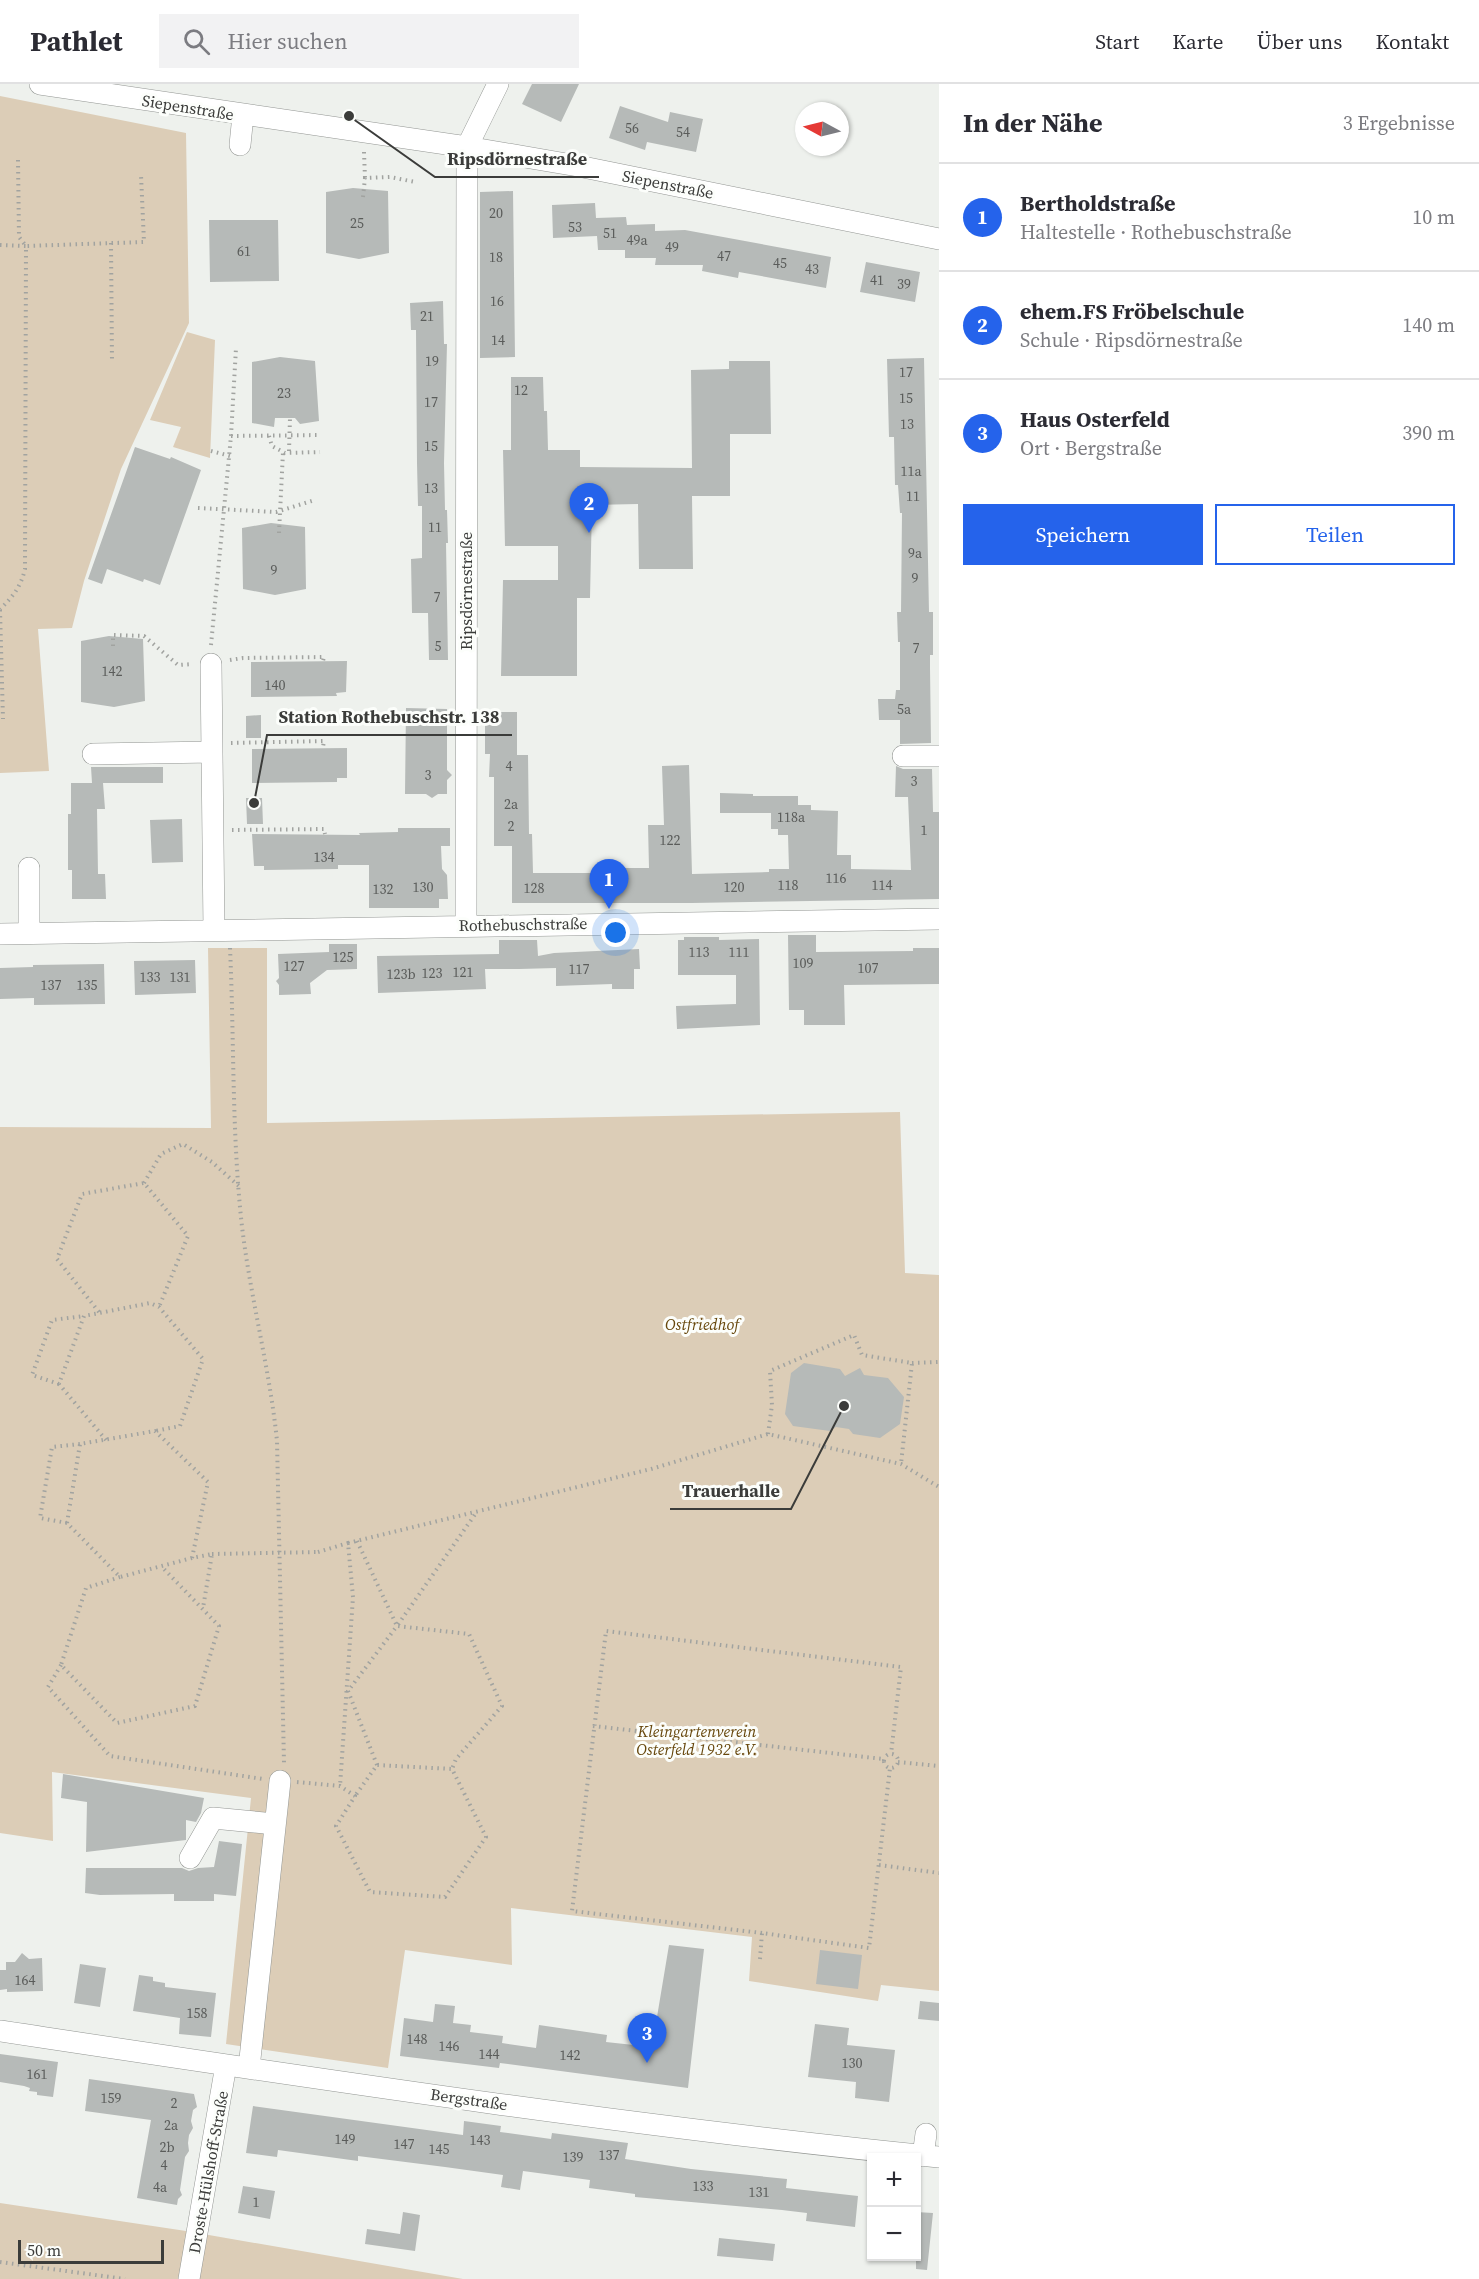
<!DOCTYPE html>
<html lang="de">
<head>
<meta charset="utf-8">
<style>
	:root { --surface:#fff; --page:#f2f2f3; --text:#2b2b33; --muted:#7c7c81; --line:#e1e1e2; --accent:#2563eb }
	body { margin:0; font-family:"Source Serif 4",serif; background:var(--page); color:var(--text) }
	.controls { position:absolute; right:18px; bottom:18px; display:grid; overflow:hidden; border-radius:0px; box-shadow:0 2px 4px #0004 }
	.controls button { width:54px; height:54px; display:grid; place-items:center; padding:0; border:0; border-bottom:2px solid var(--line); background:var(--surface); color:var(--text); font:30px sans-serif }
	.compass { position:absolute; left:795px; top:18px; width:54px; height:54px; border-radius:50%; background:var(--surface); box-shadow:0 2px 4px #0004; rotate:277deg }
	.scale { position:absolute; left:18px; bottom:15px; width:146px; box-sizing:border-box; padding-left:6px; border:3px solid #3b3c3a; border-top:0; font-size:16px; line-height:21px; white-space:nowrap; color:#3b3c3a; -webkit-text-stroke:4px #fcfefb; paint-order:stroke }
	.you { position:absolute; left:616px; top:849px; width:21px; height:21px; margin:-15px; border:4px solid #fff; border-radius:50%; background:#1a73e8; box-shadow:0 0 0 9px #1a73e833 }
	.badge { display:grid; place-items:center; width:39px; height:39px; border-radius:50%; background:var(--accent); color:#fff; font-size:20px; font-weight:700 }
	.pin { position:absolute; translate:-50% -50px; filter:drop-shadow(0 2px 3px #0008) }
	.pin::after { content:''; position:absolute; top:32px; width:21px; height:18px; background:inherit; clip-path:polygon(0 0,100% 0,50% 100%) }
	.list { margin:0; padding:0; list-style:none }
	h2 { display:flex; justify-content:space-between; align-items:center; height:78px; margin:0; padding:0 24px; font-size:26px }
	h2 small { font-size:20px; font-weight:400; color:var(--muted) }
	.list li { display:grid; grid-template-columns:39px 1fr auto; gap:18px; align-items:center; box-sizing:border-box; height:108px; padding:0 24px; border-top:2px solid var(--line) }
	.list b { display:block; font-size:22px; white-space:nowrap }
	.list p { margin:0; font-size:20px; white-space:nowrap; color:var(--muted) }
	.list em { font-size:20px; font-style:normal; color:var(--muted) }
	.actions { display:flex; gap:12px; padding:18px 24px }
	.actions a { flex:1; padding:14px 0; border:2px solid var(--accent); border-radius:0px; text-align:center; font-size:21px; color:var(--accent) }
	.actions .main { background:var(--accent); color:#fff }
	.icon { flex:none; width:33px; height:33px; fill:none; stroke:currentColor; stroke-width:2; stroke-linecap:round; stroke-linejoin:round }
	.map { position:relative; flex:none; width:939px; height:2195px; overflow:hidden }
	header { display:flex; align-items:center; gap:36px; box-sizing:border-box; height:84px; padding:0 30px; background:var(--surface); border-bottom:2px solid var(--line) }
	header strong { font-size:28px }
	nav { display:flex; gap:33px; margin-inline-start:auto; font-size:21px }
	.search { width:420px; height:54px; background:var(--page); display:flex; align-items:center; gap:15px; box-sizing:border-box; padding:0 21px; border-radius:0px; color:var(--muted); font-size:22px }
	main { display:flex }
	aside { flex:1; background:var(--surface) }
	.map>svg:first-child { display:block }
</style>
</head>
<body>
<header>
<strong>Pathlet</strong>
<div class="search"><svg class="icon" aria-label="search" viewBox="0 0 24 24"><circle cx="10" cy="10" r="6"/><path d="M15 15l6 6"/></svg>Hier suchen</div>
<nav><a>Start</a><a>Karte</a><a>Über uns</a><a>Kontakt</a></nav>
</header>
<main>
<div class="map">
<svg width="939" height="2195" viewBox="0 0 939 2195">
	<rect width="100%" height="100%" fill="#eef1ed"/>
	<!-- green -->
	<path fill="#dccdb7" d="M0,12L186,49L189,239L121,385L84,497L72,544L38,545L49,687L0,689Z
		M187,248L215,256L210,374L173,363L181,343L150,336Z
		M208,864H267V1039L900,1028L905,1189L939,1191V1907L881,1901L878,1917L749,1897L752,1853L511,1824L512,1881L405,1866L388,1984L226,1960L251,1714L52,1688L53,1757L0,1749V1043L211,1044Z
		M0,2119L186,2147L463,2195H0Z"/>
	<!-- building -->
	<path fill="#b6bab8" d="M532,0H579L561,38L522,20Z
		M620,22L668,38L670,28L703,35L696,68L647,58L645,66L609,54Z
		M353,104L388,107L389,169L359,175L326,169V108Z
		M513,107L515,273L480,274V108Z
		M595,119L596,134L626,133L627,141L655,140V147L685,146L831,173L826,204L739,188L738,194L702,187L703,181H655L656,174H625V166H598L597,152L553,154L552,121Z
		M209,136H278L279,197L210,198Z
		M866,178L920,188L915,218L860,208Z
		M443,217L444,260H447L444,379L445,426H447L448,459H446L448,576H429L428,529H412L411,475L422,474V422H418L417,379L416,246H411L410,219Z
		M280,273L315,277L319,337L300,340L295,334H275L274,343L252,339V278Z
		M924,274L929,528H933V571H930V584L931,659L900,660V636H879L878,615H895L896,606H900V558H898L897,528H901L902,429H900L898,401H895L894,353H889L887,275Z
		M729,277H770L771,350H730V412H692L693,485H639L638,420L592,421L590,514H577V592H501L503,496H558V462H505L503,366H511V293H543L544,327H547L548,366H580V383L692,384L691,286L729,285Z
		M135,363L170,375L171,373L201,386L160,501L144,495L143,498L107,485L102,500L88,495Z
		M271,439L305,443L306,505L275,511L243,505L242,444Z
		M109,552L143,555L145,617L114,623L81,618V557Z
		M347,577L346,608L336,609L337,612L251,613V578Z
		M406,624L447,625V686L452,691L447,696V710H438L432,714L426,710H405Z
		M485,628H517V671H528L529,750H532L533,789H599L600,784H649L648,741H664L662,682L689,681L692,790L769,788V785H789L788,751H778V745H771V729H720V709L753,710V712H798V721H811V726L838,727L837,771H851V785L911,786L908,713H895L896,682L903,685H932L933,728H939V815L692,819H512V762H494V693H489L490,670H485Z
		M261,631V654H246V632Z
		M347,664V694H337V698L252,699V665Z
		M91,683H163V699H103L105,725H97L98,790H105L106,815H72V786H68V730H71V699H103H92Z
		M246,714H262L263,740H247Z
		M182,735L183,778L152,779L150,736Z
		M398,744H450V762H441L442,785L447,791L448,815H439V824H369V781H338V785L264,786V782H254L252,750L360,751L359,749L398,748Z
		M788,851H816V868L913,867V864H939V900L844,901L845,941H804V926H789Z
		M684,853H719V856L759,855L760,941L677,945L676,922L736,920V891H678V856H684Z
		M499,856H537L538,872L554,869L639,865L640,885H634V905H612V900L556,902V884L519,885H485L486,905L378,909L377,872L499,870Z
		M329,860H357V885L327,886L310,899L311,910L279,911V901L276,897L279,894L278,870L329,868Z
		M195,876L196,909L135,911L134,877Z
		M104,880L105,920L34,921V914L0,915V884L33,883V881Z
		M804,1279L840,1285L845,1292L860,1284L864,1291L888,1294L904,1313L900,1340L880,1354L853,1350L849,1345L836,1343L830,1347L793,1342L785,1330L791,1289Z
		M63,1690L204,1714L201,1729L196,1738L186,1736V1756L86,1768L87,1718L61,1714Z
		M219,1757L242,1760L236,1812L214,1810V1817H174V1810L100,1811L85,1809L86,1784H182L189,1787L198,1784L214,1783Z
		M669,1861L704,1865L688,2004L500,1979L499,1984L400,1972L404,1934L433,1938L435,1920L455,1922L453,1939L471,1941L470,1948L503,1952L502,1959L536,1964L539,1941L607,1951L606,1958L652,1963Z
		M820,1866L862,1871L858,1905L816,1900Z
		M22,1869L29,1875L42,1874L43,1907L7,1908V1905L0,1906V1886H6V1878H15Z
		M80,1880L106,1884L100,1923L74,1919Z
		M139,1891L153,1893V1897L165,1899V1903L216,1909L211,1953L179,1950L180,1934L133,1927Z
		M920,1917L939,1919V1937L918,1935Z
		M815,1940L849,1944L847,1961L895,1966L889,2018L855,2014L856,1998L808,1993Z
		M0,1970L58,1978L53,2013L37,2011V2008L29,2007L30,2004L24,2002L0,1998Z
		M89,1995L194,2010L197,2023L193,2026L191,2037L193,2044L189,2051L188,2059L189,2067L185,2073L180,2106L182,2111L178,2115L177,2121L137,2114L151,2036L85,2027Z
		M253,2022L463,2051L464,2037L501,2042L500,2048L551,2055L552,2049L628,2059L625,2075L691,2085L787,2095L786,2104L858,2112L855,2143L806,2137L807,2129L782,2126L635,2113V2110L589,2104L590,2096L523,2087L520,2106L501,2103L503,2091L445,2083L358,2072V2077L278,2066L277,2073L246,2069Z
		M243,2102L275,2107L270,2135L238,2129Z
		M403,2128L420,2131L415,2167L365,2160L367,2145L400,2150Z
		M916,2128L933,2129L927,2186L916,2185Z
		M719,2154L775,2160L773,2177L717,2172Z"/>
	<g fill="none" stroke-linecap="round" stroke-linejoin="round">
		<!-- minor casing -->
		<g stroke="#939693" stroke-width="22">
			<path id="minor" d="M40,0L467,63L578,82L939,155
				M240,61L243,31
				M211,580L214,846
				M93,670L212,668
				M903,672H939
				M29,784V849
				M466,842L467,63L498,0
				M0,850L939,835
				M190,1774L213,1734L275,1740
				M0,1947C312,1994 625,2042 939,2073
				M249,1984L280,1697
				M923,2072L926,2050
				M189,2195L226,1981"/>
		</g>
		<!-- path -->
		<path stroke="#a1a3a0" stroke-width="4" stroke-dasharray="1.5 4.5" stroke-linecap="butt" d="M364,68L365,94
			M18,76L19,153L26,162L144,158L141,91
			M363,113L365,94L390,93L415,98
			M111,159L112,278
			M0,161L26,162L25,485C21,502 13,513 0,525
			M231,352L321,351
			M269,352L272,362L285,369L320,368
			M211,367L230,372
			M289,367L290,334
			M198,424L276,428L315,416
			M279,449L283,368
			M0,526L3,635
			M211,561L231,352L236,264
			M113,562V551L144,552L178,581L193,580
			M230,576L243,574L324,573L323,577
			M231,659L324,657L323,663
			M232,746L324,745L325,750
			M230,864C234,951 232,1037 240,1123C247,1202 269,1278 277,1357L284,1679
			M144,1099L161,1070L183,1060L212,1078L239,1102
			M99,1228L57,1175L82,1110L144,1099L188,1152L159,1223
			M912,1279L939,1278
			M59,1300L32,1291L52,1236L84,1232
			M768,1350L772,1321L770,1287L854,1251L862,1271L912,1279L901,1380
			M106,1356L59,1300L84,1232L150,1219L159,1223L203,1275L180,1342L155,1347
			M67,1439L40,1434L52,1363L80,1360
			M357,1457L397,1542L476,1429
			M348,1459L651,1385L768,1350L901,1380L939,1403
			M318,1468L348,1459L353,1513L340,1702
			M192,1474L120,1493L67,1439L80,1360L155,1347L208,1398L192,1474L212,1470L203,1524
			M120,1493L86,1504L61,1581L117,1639L195,1622L219,1542L162,1483
			M61,1581L48,1603L110,1672L263,1695
			M593,1642L883,1675
			M884 1677a7 7 0 1 1 14 0a7 7 0 1 1-14 0Z
			M898,1678L939,1682
			M377,1681L348,1607L397,1542L469,1550L502,1622L456,1675L452,1685
			M297,1698L340,1702L355,1712L336,1742L370,1808L445,1813L486,1753L452,1685L377,1681L355,1712
			M879,1781L939,1789
			M762,1849L572,1827L606,1547L901,1583L891,1670
			M760,1875L762,1849L869,1864L890,1684
			M0,2178L125,2195"/>
		<!-- minor -->
		<use href="#minor" stroke="#fff" stroke-width="21"/>
		<!-- path-bridge -->
		<path stroke="#a1a3a0" stroke-width="4" stroke-dasharray="1.5 4.5" stroke-linecap="butt" d="M212,1470L318,1468"/>
	</g>
	<g text-anchor="middle" stroke-width="6" stroke-linejoin="round" paint-order="stroke">
		<!-- number labels -->
		<g font-size="14" fill="#5a5c5a">
			<text x="632" y="49">56</text>
			<text x="683" y="53">54</text>
			<text x="496" y="134">20</text>
			<text x="357" y="144">25</text>
			<text x="575" y="148">53</text>
			<text x="610" y="154">51</text>
			<text x="637" y="161">49a</text>
			<text x="672" y="168">49</text>
			<text x="244" y="172">61</text>
			<text x="724" y="177">47</text>
			<text x="496" y="178">18</text>
			<text x="780" y="184">45</text>
			<text x="812" y="190">43</text>
			<text x="877" y="201">41</text>
			<text x="904" y="205">39</text>
			<text x="497" y="222">16</text>
			<text x="427" y="237">21</text>
			<text x="498" y="261">14</text>
			<text x="432" y="282">19</text>
			<text x="906" y="293">17</text>
			<text x="521" y="311">12</text>
			<text x="284" y="314">23</text>
			<text x="906" y="319">15</text>
			<text x="431" y="323">17</text>
			<text x="907" y="345">13</text>
			<text x="431" y="367">15</text>
			<text x="911" y="392">11a</text>
			<text x="431" y="409">13</text>
			<text x="913" y="417">11</text>
			<text x="435" y="448">11</text>
			<text x="915" y="474">9a</text>
			<text x="274" y="491">9</text>
			<text x="915" y="499">9</text>
			<text x="437" y="518">7</text>
			<text x="438" y="567">5</text>
			<text x="916" y="569">7</text>
			<text x="112" y="592">142</text>
			<text x="275" y="606">140</text>
			<text x="904" y="630">5a</text>
			<text x="509" y="687">4</text>
			<text x="428" y="696">3</text>
			<text x="914" y="702">3</text>
			<text x="511" y="725">2a</text>
			<text x="791" y="738">118a</text>
			<text x="511" y="747">2</text>
			<text x="924" y="751">1</text>
			<text x="670" y="761">122</text>
			<text x="324" y="778">134</text>
			<text x="836" y="799">116</text>
			<text x="788" y="806">118</text>
			<text x="882" y="806">114</text>
			<text x="423" y="808">130</text>
			<text x="734" y="808">120</text>
			<text x="534" y="809">128</text>
			<text x="383" y="810">132</text>
			<text x="699" y="873">113</text>
			<text x="739" y="873">111</text>
			<text x="343" y="878">125</text>
			<text x="803" y="884">109</text>
			<text x="294" y="887">127</text>
			<text x="868" y="889">107</text>
			<text x="579" y="890">117</text>
			<text x="463" y="893">121</text>
			<text x="432" y="894">123</text>
			<text x="401" y="895">123b</text>
			<text x="150" y="898">133</text>
			<text x="180" y="898">131</text>
			<text x="51" y="906">137</text>
			<text x="87" y="906">135</text>
			<text x="25" y="1901">164</text>
			<text x="197" y="1934">158</text>
			<text x="417" y="1960">148</text>
			<text x="449" y="1967">146</text>
			<text x="489" y="1975">144</text>
			<text x="570" y="1976">142</text>
			<text x="852" y="1984">130</text>
			<text x="37" y="1995">161</text>
			<text x="111" y="2019">159</text>
			<text x="174" y="2024">2</text>
			<text x="171" y="2046">2a</text>
			<text x="345" y="2060">149</text>
			<text x="480" y="2061">143</text>
			<text x="404" y="2065">147</text>
			<text x="167" y="2068">2b</text>
			<text x="439" y="2070">145</text>
			<text x="609" y="2076">137</text>
			<text x="573" y="2078">139</text>
			<text x="164" y="2086">4</text>
			<text x="703" y="2107">133</text>
			<text x="160" y="2108">4a</text>
			<text x="759" y="2113">131</text>
			<text x="256" y="2123">1</text>
		</g>
		<!-- street labels -->
		<g font-size="16" fill="#3b3c3a" stroke="#fcfefb">
			<text transform="translate(188 23) rotate(9)" y="6">Siepenstraße</text>
			<text transform="translate(668 100) rotate(11)" y="6">Siepenstraße</text>
			<text transform="translate(466 507) rotate(-90)" y="6">Ripsdörnestraße</text>
			<text transform="translate(523 840) rotate(-1)" y="6">Rothebuschstraße</text>
			<text transform="translate(469 2015) rotate(8)" y="6">Bergstraße</text>
			<text transform="translate(208 2088) rotate(-80)" y="6">Droste-Hülshoff-Straße</text>
		</g>
		<!-- park labels -->
		<g font-size="16" font-style="italic" fill="#67470c" stroke="#fcfefb">
			<text x="702" y="1246">Ostfriedhof</text>
			<text x="697" y="1653">Kleingartenverein<tspan x="697" dy="18">Osterfeld 1932 e.V.</tspan></text>
		</g>
	</g>
	<!-- callouts -->
	<path fill="none" stroke="#3b3c3a" stroke-width="2" d="M349 32L435 93H599M254 719L267 651H512M844 1322L791 1425H670"/>
	<g fill="#3b3c3a" stroke="#fcfefb" stroke-width="2">
		<circle cx="349" cy="32" r="6"/>
		<circle cx="254" cy="719" r="6"/>
		<circle cx="844" cy="1322" r="6"/>
	</g>
	<g font-size="18" text-anchor="middle" font-weight="bold" fill="#3b3c3a" stroke="#fcfefb" stroke-width="6" stroke-linejoin="round" paint-order="stroke">
		<text x="517" y="81">Ripsdörnestraße</text>
		<text x="389" y="639">Station Rothebuschstr. 138</text>
		<text x="731" y="1413">Trauerhalle</text>
	</g>
</svg>
<div class="controls">
<button>+</button>
<button>−</button>
</div>
<svg class="compass" viewBox="-18 -18 36 36"><path d="M0-13l5 13h-10z" fill="#e53935"/><path d="M0 13l5-13h-10z" fill="#7c7c81"/></svg>
<div class="scale">50 m</div>
<div class="you"></div>
<div class="pin badge" style="left:609px;top:825px">1</div>
<div class="pin badge" style="left:589px;top:449px">2</div>
<div class="pin badge" style="left:647px;top:1979px">3</div>
</div>
<aside>
<h2>In der Nähe<small>3 Ergebnisse</small></h2>
<ul class="list">
<li><span class="badge">1</span><div><b>Bertholdstraße</b><p>Haltestelle · Rothebuschstraße</p></div><em>10 m</em></li>
<li><span class="badge">2</span><div><b>ehem.FS Fröbelschule</b><p>Schule · Ripsdörnestraße</p></div><em>140 m</em></li>
<li><span class="badge">3</span><div><b>Haus Osterfeld</b><p>Ort · Bergstraße</p></div><em>390 m</em></li>
</ul>
<div class="actions"><a class="main">Speichern</a><a>Teilen</a></div>
</aside>
</main>
</body>
</html>
